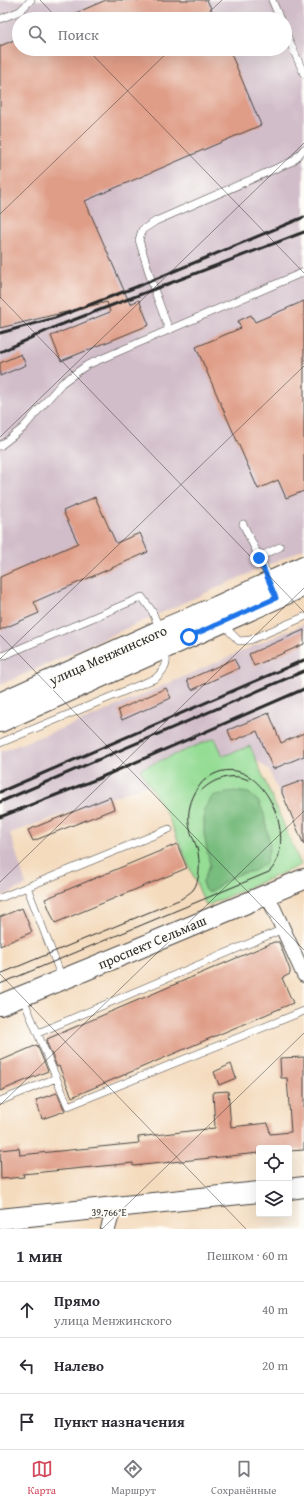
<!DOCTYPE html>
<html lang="ru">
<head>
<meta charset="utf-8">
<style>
	:root { --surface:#fff; --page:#f2f2f3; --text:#2b2b33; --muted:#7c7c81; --line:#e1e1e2; --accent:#d1495b }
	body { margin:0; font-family:"Gentium Book Plus",serif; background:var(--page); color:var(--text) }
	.controls { position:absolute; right:12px; bottom:12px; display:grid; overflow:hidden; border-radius:4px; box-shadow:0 4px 16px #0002 }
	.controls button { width:36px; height:36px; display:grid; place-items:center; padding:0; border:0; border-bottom:1px solid var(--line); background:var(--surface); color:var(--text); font:20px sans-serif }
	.stop { position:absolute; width:12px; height:12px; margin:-9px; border:3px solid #1a73e8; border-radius:50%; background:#fff }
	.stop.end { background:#1a73e8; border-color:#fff; box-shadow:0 1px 4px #0008 }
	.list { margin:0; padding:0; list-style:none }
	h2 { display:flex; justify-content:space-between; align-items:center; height:52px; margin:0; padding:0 16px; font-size:17px }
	h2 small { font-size:13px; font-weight:400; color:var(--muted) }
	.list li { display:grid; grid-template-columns:26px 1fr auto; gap:12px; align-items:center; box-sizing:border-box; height:56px; padding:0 16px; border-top:1px solid var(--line) }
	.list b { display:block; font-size:15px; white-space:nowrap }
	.list p { margin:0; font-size:13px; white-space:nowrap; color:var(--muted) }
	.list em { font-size:13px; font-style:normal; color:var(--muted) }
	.icon { flex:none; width:22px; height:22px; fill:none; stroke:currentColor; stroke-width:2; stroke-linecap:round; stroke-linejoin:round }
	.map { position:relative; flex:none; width:304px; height:1229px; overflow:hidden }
	.search { position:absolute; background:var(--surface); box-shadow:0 4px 16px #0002; left:12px; right:12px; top:12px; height:44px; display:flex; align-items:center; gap:10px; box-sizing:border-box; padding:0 14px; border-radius:22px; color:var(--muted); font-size:15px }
	.sheet { height:220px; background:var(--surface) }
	nav { display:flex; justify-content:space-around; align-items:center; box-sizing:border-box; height:56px; border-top:1px solid var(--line); background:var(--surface); font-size:11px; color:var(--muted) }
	nav a { display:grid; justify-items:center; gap:2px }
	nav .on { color:var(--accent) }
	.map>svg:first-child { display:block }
</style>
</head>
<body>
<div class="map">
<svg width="304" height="1229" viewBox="0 0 304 1229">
	<rect width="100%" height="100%" fill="#fdfcf7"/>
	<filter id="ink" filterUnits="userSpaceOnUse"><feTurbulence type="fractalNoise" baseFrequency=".025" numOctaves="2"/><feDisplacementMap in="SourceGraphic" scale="8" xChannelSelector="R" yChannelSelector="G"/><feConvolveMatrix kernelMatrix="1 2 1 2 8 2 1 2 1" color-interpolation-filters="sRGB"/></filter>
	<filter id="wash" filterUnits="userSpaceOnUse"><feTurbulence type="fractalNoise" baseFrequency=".012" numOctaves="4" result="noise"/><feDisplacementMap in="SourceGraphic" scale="16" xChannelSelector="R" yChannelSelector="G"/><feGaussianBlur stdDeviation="0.9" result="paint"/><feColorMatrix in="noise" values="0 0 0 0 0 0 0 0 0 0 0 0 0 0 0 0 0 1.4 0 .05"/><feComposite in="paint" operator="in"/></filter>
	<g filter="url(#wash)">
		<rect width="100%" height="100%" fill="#f4dbbe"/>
		<!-- industrial -->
		<path fill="#d1bdc9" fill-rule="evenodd" d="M0,0H304V549L0,685ZM19,19H285V49H19Z
			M304,624V789L282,800L269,770L244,751L10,833L26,885L0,897V752L94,716Z"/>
		<!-- green -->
		<path fill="#95dc95" stroke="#608460" d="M215,738L223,756L250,746L301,865L206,906L169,819L140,769Z"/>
		<!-- forest -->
		<path fill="#78bc7e" stroke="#527454" d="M234,791L249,793L259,802L264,814L270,846L266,863L254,871L239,874L227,880L209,893L204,889L203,881L210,865L204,834V809L213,796Z"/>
		<g id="blocks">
			<!-- building -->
			<path fill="#df9c86" d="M106,0H207L216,19H62Z
				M19,38V49H229L261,125L85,201L130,304L139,300L149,325L61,361L51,336L110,312L107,302L0,328V46Z
				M304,301V491L286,498L278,480L258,489L196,347L241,328L238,321L251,315L255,322Z
				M21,354L26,365L0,376V363Z
				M95,497L116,543L140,533L148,552L34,602L39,613L0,630V577L78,543L63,511Z
				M304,630V644L254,666L249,654Z
				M234,659L239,668L192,690L187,680Z
				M166,688L171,698L122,720L118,710Z
				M269,713L281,743L304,733V756L273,769L257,731L232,741L228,730Z
				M304,780V845L282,793V788Z
				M110,797L114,809L33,841L28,830Z
				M177,844L187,868L55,923L45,899Z
				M22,908L32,932L0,946V917Z
				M274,942H279L290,970V974L282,978L293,1003L72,1097L59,1066L57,1067L46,1041H48L47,1039Z
				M37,1045L48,1071L0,1091V1061Z
				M304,1057V1150L289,1151V1148H259V1153L133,1166V1163L23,1174L24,1177L1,1179L0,1150L19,1148L20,1155L139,1143L138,1137L215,1128L213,1092L228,1091L231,1127L268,1123L270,1134L291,1132L287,1078H281L280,1058Z
				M231,1064L236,1078L219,1085L214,1072Z
				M57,1093L65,1111L42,1119L36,1100Z"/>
		</g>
	</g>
	<g filter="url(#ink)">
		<use href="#blocks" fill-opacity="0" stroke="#494541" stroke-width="1"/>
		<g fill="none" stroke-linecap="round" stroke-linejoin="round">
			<!-- lane casing -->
			<g stroke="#494541" stroke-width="8">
				<path id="lane" d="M272,0L280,19
					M0,19L20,11L31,0
					M285,31L304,74
					M169,330L154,289L139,240L142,230L156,221L293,161L304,149
					M0,446L23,428L62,383L87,365L304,272
					M243,524L266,571L269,581
					M259,557L280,547
					M226,624L230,632L239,641L250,640L304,617
					M0,657L142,597L152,611L160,630
					M0,743L156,678C166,668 169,663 164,650
					M27,887L62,978
					M0,898L169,829
					M22,996L68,1106L304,1011
					M38,1033L283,929
					M0,1101L56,1078"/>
			</g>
			<!-- street casing -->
			<g stroke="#494541" stroke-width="16">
				<path id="street" d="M267,894L304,975
					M108,1229L114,1207"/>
			</g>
			<!-- secondary casing -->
			<g stroke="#494541" stroke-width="22">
				<path id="secondary" d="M0,1005L125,954L304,879
					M289,1189L304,1187
					M0,1219L259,1192"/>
			</g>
			<!-- primary casing -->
			<g stroke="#494541" stroke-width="24">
				<path id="primary" d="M0,704L161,631L218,607L304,567
					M0,721C101,675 203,631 304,585"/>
			</g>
			<!-- lane -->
			<use href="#lane" stroke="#fff" stroke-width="7"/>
			<!-- street -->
			<use href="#street" stroke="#fff" stroke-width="14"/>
			<!-- secondary -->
			<use href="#secondary" stroke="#fff" stroke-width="20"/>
			<!-- primary -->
			<use href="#primary" stroke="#fff" stroke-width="22"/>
			<!-- tram -->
			<path stroke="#2b2b2b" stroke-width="1" d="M202,790C213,779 233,772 248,780
				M0,974L181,899C185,896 190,893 193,890C201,880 200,860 197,848C195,842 191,835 190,828C187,817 189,804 195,793C198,788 201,782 206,779C257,741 303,839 269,872L0,984"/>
			<!-- rail -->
			<path stroke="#2b2b2b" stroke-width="3" d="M0,333L55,318L136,287L304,217
				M0,352L55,327L304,232
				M0,792L304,660
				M0,802L304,671
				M0,817L97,779L304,689"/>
		</g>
	</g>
	<g fill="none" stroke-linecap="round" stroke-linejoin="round" filter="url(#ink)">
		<!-- route -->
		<path stroke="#1a73e8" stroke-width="5" d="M189,637L276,598L259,558"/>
	</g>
	<!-- ticks -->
	<path fill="none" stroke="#2b2b2b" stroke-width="1" stroke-opacity="0.45" d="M40,0L58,19M202,19L222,0M87,49L304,273M0,214L171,49M0,297L304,612M0,437L304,143M0,635L304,950M0,659L304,366M0,882L304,588M0,974L246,1229M0,1105L304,811M102,1229L304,1033"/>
	<g text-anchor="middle" stroke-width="3.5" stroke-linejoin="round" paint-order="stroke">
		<!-- street labels -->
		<g font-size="14" fill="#2b2b2b" stroke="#fdfcf7">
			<text transform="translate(108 655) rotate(-24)" y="5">улица Менжинского</text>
			<text transform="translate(152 942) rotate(-23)" y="5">проспект Сельмаш</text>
		</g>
	</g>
	<g font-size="10" text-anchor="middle" fill="#2b2b2b" stroke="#fdfcf7" stroke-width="3.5" stroke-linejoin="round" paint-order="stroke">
		<text x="109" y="1216">39.766°E</text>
	</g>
</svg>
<div class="controls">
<button><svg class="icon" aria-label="locate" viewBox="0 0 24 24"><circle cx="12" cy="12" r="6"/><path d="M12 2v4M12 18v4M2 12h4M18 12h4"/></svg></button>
<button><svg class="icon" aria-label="layers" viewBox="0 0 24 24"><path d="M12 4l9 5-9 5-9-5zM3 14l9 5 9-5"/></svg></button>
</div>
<div class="stop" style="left:189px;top:637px"></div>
<div class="stop end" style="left:259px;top:558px"></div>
<div class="search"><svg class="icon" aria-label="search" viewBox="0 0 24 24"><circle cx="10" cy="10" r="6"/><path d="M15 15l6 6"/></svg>Поиск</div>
</div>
<section class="sheet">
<h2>1 мин<small>Пешком · 60 m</small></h2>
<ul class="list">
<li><svg class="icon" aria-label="ahead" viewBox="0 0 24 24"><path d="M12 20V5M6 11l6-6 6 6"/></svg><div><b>Прямо</b><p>улица Менжинского</p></div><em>40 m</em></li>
<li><svg class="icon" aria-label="left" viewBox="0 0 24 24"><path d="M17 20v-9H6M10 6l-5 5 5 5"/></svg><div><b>Налево</b></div><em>20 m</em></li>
<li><svg class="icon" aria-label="arrive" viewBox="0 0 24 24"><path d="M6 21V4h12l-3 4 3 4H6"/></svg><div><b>Пункт назначения</b></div></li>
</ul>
</section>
<nav>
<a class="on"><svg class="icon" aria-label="map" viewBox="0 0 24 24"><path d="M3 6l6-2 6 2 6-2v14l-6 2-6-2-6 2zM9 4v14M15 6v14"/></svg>Карта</a>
<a><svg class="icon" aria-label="directions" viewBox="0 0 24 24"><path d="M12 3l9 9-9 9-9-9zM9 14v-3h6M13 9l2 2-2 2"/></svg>Маршрут</a>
<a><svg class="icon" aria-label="saved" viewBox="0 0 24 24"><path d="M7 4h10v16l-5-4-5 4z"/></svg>Сохранённые</a>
</nav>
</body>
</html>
